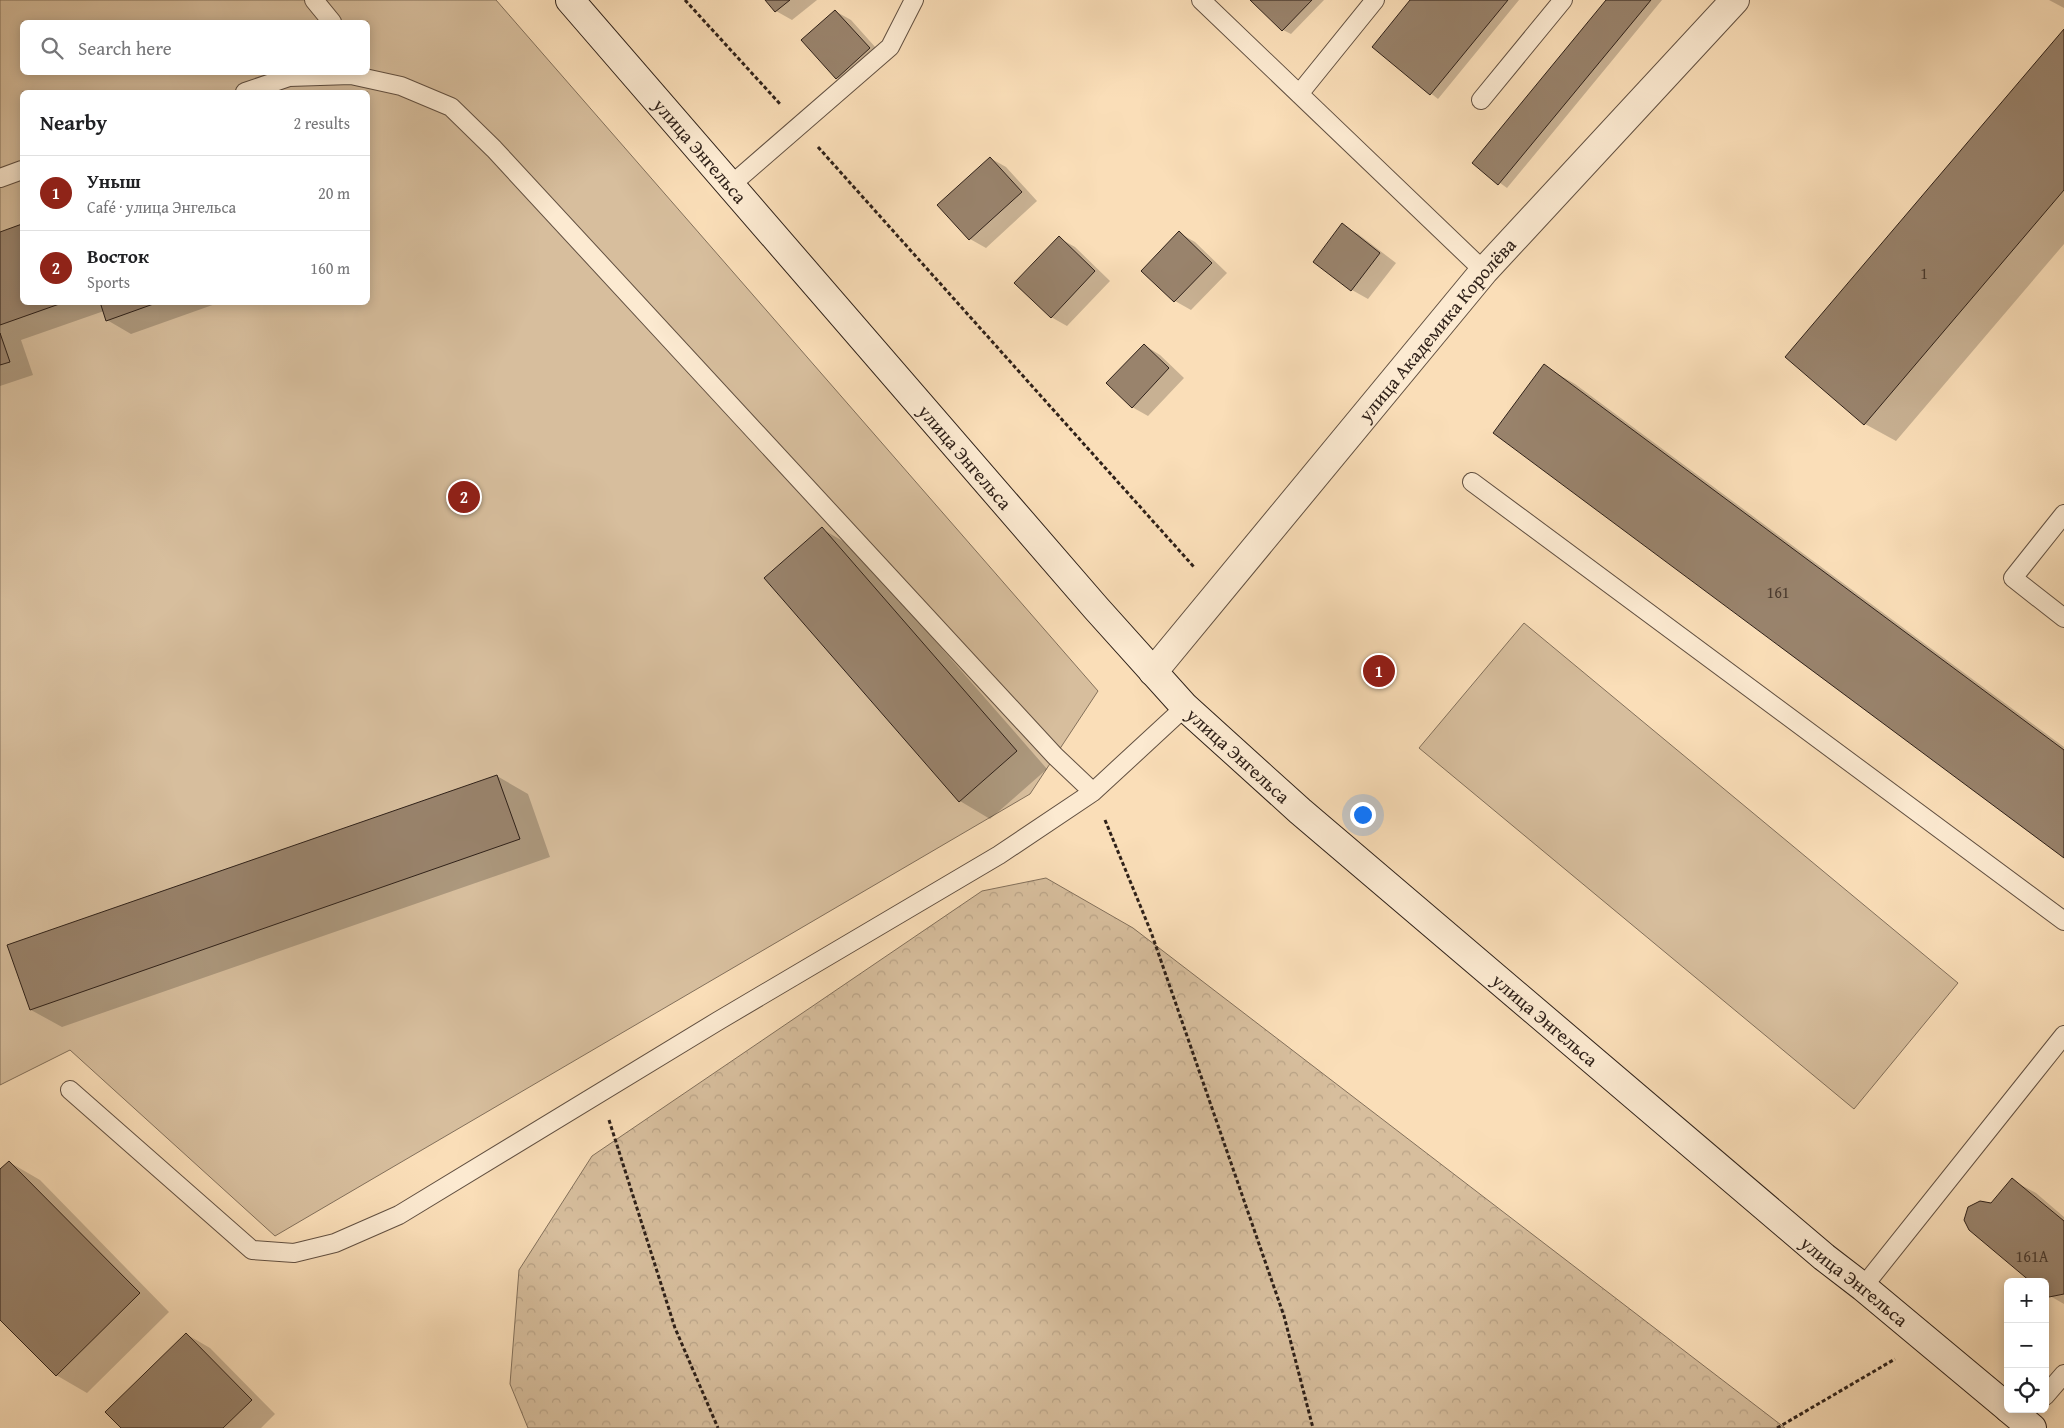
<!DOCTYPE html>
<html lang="en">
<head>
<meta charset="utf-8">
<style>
	:root { --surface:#fff; --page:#f2f2f2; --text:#202124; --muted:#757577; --line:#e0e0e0; --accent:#8f2418 }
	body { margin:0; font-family:"Gentium Book Plus",serif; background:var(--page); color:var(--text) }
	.controls { position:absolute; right:15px; bottom:15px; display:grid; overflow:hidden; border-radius:8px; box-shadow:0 2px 12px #0003 }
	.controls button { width:45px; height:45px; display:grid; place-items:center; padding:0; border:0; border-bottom:1px solid var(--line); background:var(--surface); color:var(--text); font:25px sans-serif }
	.you { position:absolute; left:1362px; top:814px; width:18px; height:18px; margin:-12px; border:4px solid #fff; border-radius:50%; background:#1a73e8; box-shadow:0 0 0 8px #1a73e833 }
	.badge { display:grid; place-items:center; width:32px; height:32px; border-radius:50%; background:var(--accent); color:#fff; font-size:16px; font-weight:700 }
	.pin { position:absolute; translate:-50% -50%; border:2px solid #fff; box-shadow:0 1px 5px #0006 }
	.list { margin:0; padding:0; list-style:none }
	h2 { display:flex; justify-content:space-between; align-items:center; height:65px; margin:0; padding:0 20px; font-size:21px }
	h2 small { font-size:16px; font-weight:400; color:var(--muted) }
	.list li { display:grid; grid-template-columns:32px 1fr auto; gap:15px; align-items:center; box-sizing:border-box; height:75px; padding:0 20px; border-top:1px solid var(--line) }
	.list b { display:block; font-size:19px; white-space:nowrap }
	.list p { margin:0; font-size:16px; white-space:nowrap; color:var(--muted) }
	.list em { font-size:16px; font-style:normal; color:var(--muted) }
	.icon { flex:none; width:28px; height:28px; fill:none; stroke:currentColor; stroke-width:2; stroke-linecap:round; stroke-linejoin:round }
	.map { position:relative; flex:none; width:2064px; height:1428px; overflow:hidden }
	.search { position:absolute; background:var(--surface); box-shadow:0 2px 12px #0003; left:20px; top:20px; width:350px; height:55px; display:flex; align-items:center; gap:12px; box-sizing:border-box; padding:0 18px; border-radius:8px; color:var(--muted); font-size:19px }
	.panel { position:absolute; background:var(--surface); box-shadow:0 2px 12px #0003; left:20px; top:90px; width:350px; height:215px; border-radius:8px }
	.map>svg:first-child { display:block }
</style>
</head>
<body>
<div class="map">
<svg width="2064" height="1428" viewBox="0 0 2064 1428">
	<defs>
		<pattern id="forest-crowns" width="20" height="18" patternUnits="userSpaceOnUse" patternTransform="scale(1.25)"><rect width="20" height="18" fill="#d7be9d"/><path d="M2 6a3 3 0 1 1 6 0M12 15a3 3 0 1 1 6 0" fill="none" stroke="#b9a387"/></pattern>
	</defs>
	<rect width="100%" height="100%" fill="#fadeb8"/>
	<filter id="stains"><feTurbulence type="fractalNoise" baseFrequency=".004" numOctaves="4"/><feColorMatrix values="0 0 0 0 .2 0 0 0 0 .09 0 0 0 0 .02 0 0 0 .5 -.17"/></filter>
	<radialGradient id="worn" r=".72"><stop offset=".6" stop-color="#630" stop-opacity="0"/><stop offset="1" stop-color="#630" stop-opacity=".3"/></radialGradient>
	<!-- forest -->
	<path fill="url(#forest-crowns)" stroke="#83705b" d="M1046,878L1133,928L1785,1428H528L510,1384L519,1270L592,1156L982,891Z"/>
	<!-- park -->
	<path fill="#d7be9d" stroke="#83705b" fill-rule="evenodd" d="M0,0H496L1098,691L1030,794L275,1236L70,1050L0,1085ZM22,22H368V72H22ZM22,92H368V302H22Z
		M1524,623L1958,983L1854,1109L1419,748Z"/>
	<!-- shadow -->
	<path fill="#0003" d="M767,0H817L792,20L776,11Z
		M1252,0H1324L1291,34L1283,30Z
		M1412,0H1519L1438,99L1373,47Z
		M1608,0H1662L1507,188L1473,163Z
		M2049,0H2064V8Z
		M835,11L851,20L885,58L853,87L837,78L802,40Z
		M2064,31V244L1896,441L1865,424L1786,356Z
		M990,158L1006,167L1037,201L986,248L970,239L939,205Z
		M22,225V302H221L131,334L107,320L104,311L21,340L33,375L0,386V233Z
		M1342,225L1358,234L1396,263L1368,299L1352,290L1314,261Z
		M1179,233L1195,242L1227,273L1191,310L1175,301Z
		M1059,238L1075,247L1110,281L1067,326L1051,317Z
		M1144,345L1160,355L1184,378L1148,416L1132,407Z
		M1544,366L1575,384L2064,747V857Z
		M822,529L853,547L1047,769L990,819L960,801Z
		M497,776L528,794L550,857L62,1027L31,1010Z
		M9,1162L40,1180L169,1312L87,1393L56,1375L0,1318V1171Z
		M2012,1180L2036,1193L2064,1217V1304L2050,1296L2045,1282L1991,1204Z
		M186,1334L210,1348L275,1414L261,1428H123Z"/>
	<!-- building -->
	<path fill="#99836c" stroke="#2f2119" d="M765,0H790L775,12Z
		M1250,0H1312L1282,31Z
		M1410,0H1508L1430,95L1372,47Z
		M1606,0H1651L1498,185L1472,163Z
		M835,10L870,48L836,79L801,40Z
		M2064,29V190L1864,425L1785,357Z
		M990,157L1022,192L969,240L937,205Z
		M1342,223L1380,253L1351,291L1313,262Z
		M22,224V302H65L0,325V232Z
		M1179,231L1212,263L1174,302L1141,271Z
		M1059,236L1095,271L1051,318L1014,283Z
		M100,302H159L106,321Z
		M0,333L10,362L0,365Z
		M1144,344L1169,368L1132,408L1106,383Z
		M1544,364L2064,750V858L1493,433Z
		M822,527L1017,751L959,802L764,578Z
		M497,775L520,839L30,1010L7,945Z
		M9,1161L140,1293L56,1376L0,1320V1169Z
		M2012,1178L2064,1221V1294L2049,1297L2045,1293V1282H2031L1969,1230L1964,1220L1968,1207L1980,1201L1991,1203Z
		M186,1333L252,1400L223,1428H121L105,1412Z"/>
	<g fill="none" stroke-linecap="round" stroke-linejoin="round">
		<!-- service casing -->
		<g stroke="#625041" stroke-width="20">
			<path id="service" d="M314,0L332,22
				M1201,0L1484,271
				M245,92L289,77L351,75L401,86L451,107L494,149L1055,756L1093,792
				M1299,94L1375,0
				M1481,100L1563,0
				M0,178L22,170
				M731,185L890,47L914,0
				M1472,482L2064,921
				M2064,514L2013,578L2064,618
				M70,1090L252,1250L294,1253L335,1243L399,1215L718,1021L999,855L1093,792L1185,707
				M1863,1287L2064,1035
				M2045,1396L2064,1374"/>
		</g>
		<!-- minor casing -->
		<g stroke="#625041" stroke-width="30">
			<g id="minor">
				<path id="s1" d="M1153,672L1484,271L1735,0"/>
			</g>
		</g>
		<!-- secondary casing -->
		<g stroke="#2f2119" stroke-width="30">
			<g id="secondary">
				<path id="s2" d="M570,0L1096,608L1185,707L1300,811L1824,1257L1863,1287L2008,1408"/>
				<path d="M2009,1409L2032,1428"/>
			</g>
		</g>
		<!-- path -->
		<path stroke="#2f2119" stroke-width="3" stroke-dasharray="4 2.5" stroke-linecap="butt" d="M685,0L781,105
			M818,147L1194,567
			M1105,820L1151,932L1284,1316L1313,1428
			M609,1120L675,1328L718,1428
			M1777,1428L1895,1359"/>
		<!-- service -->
		<use href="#service" stroke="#fcead1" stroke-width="18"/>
		<!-- minor -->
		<use href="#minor" stroke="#fcead1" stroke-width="28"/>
		<!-- secondary -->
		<use href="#secondary" stroke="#fcead1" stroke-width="28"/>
	</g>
	<g text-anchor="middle" stroke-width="4.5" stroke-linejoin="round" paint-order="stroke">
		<!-- number labels -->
		<g font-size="16" fill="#4a3a2e">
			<text x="1924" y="279">1</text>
			<text x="1778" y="598">161</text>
			<text x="2032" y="1262">161А</text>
		</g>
		<!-- street labels -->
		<g font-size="19" fill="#2f2119" stroke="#fcead1">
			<text dy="7" stroke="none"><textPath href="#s2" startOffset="199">улица Энгельса</textPath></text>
			<text dy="7" stroke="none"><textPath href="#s1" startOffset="445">улица Академика Королёва</textPath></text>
			<text dy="7" stroke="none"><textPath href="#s2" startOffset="604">улица Энгельса</textPath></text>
			<text dy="7" stroke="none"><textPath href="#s2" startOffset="1009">улица Энгельса</textPath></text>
			<text dy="7" stroke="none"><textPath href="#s2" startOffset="1414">улица Энгельса</textPath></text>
			<text dy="7" stroke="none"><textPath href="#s2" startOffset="1819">улица Энгельса</textPath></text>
		</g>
	</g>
	<rect width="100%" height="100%" filter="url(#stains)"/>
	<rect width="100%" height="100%" fill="url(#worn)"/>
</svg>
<div class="controls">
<button>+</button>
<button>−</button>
<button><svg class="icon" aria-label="locate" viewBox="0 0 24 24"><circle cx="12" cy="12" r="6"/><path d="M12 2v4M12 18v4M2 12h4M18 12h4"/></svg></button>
</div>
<div class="you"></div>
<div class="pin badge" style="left:1379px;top:671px">1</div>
<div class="pin badge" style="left:464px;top:497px">2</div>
<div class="search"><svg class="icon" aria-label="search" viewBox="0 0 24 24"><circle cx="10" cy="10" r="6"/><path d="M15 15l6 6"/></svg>Search here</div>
<section class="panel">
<h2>Nearby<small>2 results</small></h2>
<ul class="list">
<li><span class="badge">1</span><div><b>Уныш</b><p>Café · улица Энгельса</p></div><em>20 m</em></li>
<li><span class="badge">2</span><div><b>Восток</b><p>Sports</p></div><em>160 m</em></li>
</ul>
</section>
</div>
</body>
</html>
